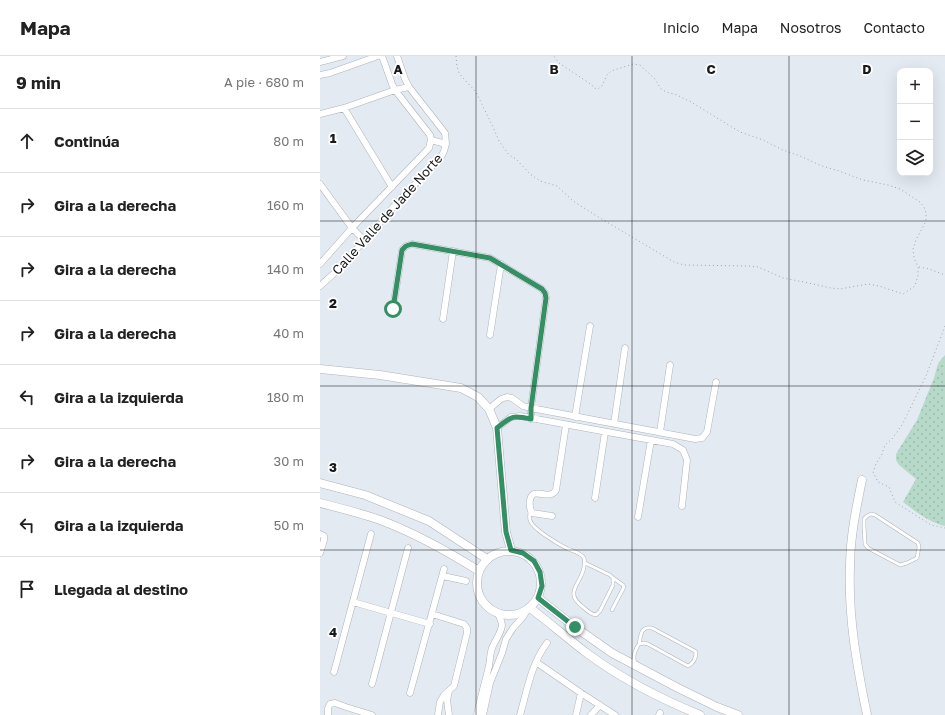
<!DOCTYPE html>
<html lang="es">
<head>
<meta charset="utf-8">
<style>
	:root { --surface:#fff; --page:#f2f2f2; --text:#222; --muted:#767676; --line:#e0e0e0 }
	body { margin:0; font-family:"Golos Text",sans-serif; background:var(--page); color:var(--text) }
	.controls { position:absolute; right:12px; top:12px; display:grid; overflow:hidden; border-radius:8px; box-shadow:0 4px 16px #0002 }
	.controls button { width:36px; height:36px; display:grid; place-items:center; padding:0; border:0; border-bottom:1px solid var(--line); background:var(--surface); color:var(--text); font:20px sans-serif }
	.stop { position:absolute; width:12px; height:12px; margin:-9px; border:3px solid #348f65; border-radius:50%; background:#fff }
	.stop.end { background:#348f65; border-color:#fff; box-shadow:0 1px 4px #0008 }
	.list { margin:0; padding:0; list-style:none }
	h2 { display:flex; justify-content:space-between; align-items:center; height:52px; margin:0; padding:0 16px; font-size:17px }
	h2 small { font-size:13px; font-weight:400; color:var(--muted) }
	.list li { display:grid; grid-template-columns:26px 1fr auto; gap:12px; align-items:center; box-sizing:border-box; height:64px; padding:0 16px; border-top:1px solid var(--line) }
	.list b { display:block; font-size:15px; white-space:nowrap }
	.list em { font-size:13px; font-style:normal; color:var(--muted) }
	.icon { flex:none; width:22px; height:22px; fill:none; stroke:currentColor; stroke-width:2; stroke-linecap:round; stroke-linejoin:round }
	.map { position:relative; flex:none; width:625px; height:659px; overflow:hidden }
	header { display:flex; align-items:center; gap:24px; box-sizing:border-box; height:56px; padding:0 20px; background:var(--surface); border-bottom:1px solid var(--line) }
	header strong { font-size:19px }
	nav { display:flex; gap:22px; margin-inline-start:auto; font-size:14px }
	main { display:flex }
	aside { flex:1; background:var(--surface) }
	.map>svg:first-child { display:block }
</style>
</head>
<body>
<header>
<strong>Mapa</strong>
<nav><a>Inicio</a><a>Mapa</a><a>Nosotros</a><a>Contacto</a></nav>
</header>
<main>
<aside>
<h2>9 min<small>A pie · 680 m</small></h2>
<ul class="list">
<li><svg class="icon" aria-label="ahead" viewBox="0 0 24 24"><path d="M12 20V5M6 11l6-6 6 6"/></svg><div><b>Continúa</b></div><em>80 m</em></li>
<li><svg class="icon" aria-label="right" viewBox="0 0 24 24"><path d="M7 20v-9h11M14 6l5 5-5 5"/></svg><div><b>Gira a la derecha</b></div><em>160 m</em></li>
<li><svg class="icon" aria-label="right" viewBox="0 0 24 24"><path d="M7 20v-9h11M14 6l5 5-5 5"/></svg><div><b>Gira a la derecha</b></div><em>140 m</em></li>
<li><svg class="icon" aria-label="right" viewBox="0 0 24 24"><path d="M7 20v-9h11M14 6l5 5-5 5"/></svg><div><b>Gira a la derecha</b></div><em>40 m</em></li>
<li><svg class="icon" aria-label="left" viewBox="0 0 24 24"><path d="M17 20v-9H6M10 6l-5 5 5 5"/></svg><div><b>Gira a la izquierda</b></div><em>180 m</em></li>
<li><svg class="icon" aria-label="right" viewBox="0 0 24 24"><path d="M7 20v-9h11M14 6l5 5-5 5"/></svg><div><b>Gira a la derecha</b></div><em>30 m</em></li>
<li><svg class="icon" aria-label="left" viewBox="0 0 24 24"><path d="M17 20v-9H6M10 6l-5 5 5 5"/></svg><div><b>Gira a la izquierda</b></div><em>50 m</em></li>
<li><svg class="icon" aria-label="arrive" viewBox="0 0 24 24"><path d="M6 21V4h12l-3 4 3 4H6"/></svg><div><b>Llegada al destino</b></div></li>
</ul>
</aside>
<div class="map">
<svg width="625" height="659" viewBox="0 0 625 659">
	<defs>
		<pattern id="green-dots" width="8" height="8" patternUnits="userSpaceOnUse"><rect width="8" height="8" fill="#b7d9c9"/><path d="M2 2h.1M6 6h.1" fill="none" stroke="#9dbaac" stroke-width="1.8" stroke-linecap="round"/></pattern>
	</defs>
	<rect width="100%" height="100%" fill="#e4eaf2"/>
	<!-- green -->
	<path fill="url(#green-dots)" d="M625,299V470C609,466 596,456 583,446L596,423L579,409L576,404V398L597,364L614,322L617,311L619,306Z"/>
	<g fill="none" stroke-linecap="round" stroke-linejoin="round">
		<!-- service casing -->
		<g stroke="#aeb3bb" stroke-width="4">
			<path id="service" d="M210,455C210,458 209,462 210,464C212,473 240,489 248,493C253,495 261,497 264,502C265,505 264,509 264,511C261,529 243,536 263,551C267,555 271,558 276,559L280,555L293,529V522L290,519L265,507
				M551,458L555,459L598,487L599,491L597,502L587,507L580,509L548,492L545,488L544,470V463L547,460Z
				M292,554L304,531L303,529L293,522
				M315,607C312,600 315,594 319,588L324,587L328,588L368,610C374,607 376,603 376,596L373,594L332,572C320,570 321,580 319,588"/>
		</g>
		<!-- minor casing -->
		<g stroke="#aeb3bb" stroke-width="7">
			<path id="minor" d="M0,6L23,0
				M0,19L10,17L58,0
				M24,52L72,131
				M0,58L24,52L75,34L89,31
				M111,84L126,88
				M0,128L32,172L44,184
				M0,208L32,172L109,92L111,84L110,79L75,34L72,28L62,0
				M0,230L20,212L74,150L121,101L124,95L126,88L125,77L89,31L85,23L77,0
				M73,253L82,194L86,190L92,188L170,202L222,233L225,237L226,242L211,352V363
				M123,263L133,195
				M170,279L181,208
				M169,353L181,343L187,341L192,342L203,350L211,352L375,383L382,382L387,376L396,326
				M255,361L270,270
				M294,368L305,292
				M177,372L191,361L200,360L353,388L363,394L367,404L362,450
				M340,376L350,309
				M275,442L285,376
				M232,460L212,457C210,453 209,449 210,444C213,429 229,446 236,434L246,369
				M318,461L331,384
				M0,478L4,480V484L0,497
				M123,520L146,525
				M33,546L110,568
				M112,558L144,568L147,572V577L134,630L124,639L120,646L118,659
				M216,606L261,637L295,659
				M14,616L51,478
				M52,628L88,492
				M90,637L124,513
				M8,659V652L10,648L15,647L26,651L52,659
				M129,659L127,644L129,635
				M157,659C160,643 165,627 169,610C170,604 170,598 172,592C175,584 181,578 182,569C182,565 179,561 178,557
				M163,659L170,627L182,597L186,583L193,572L203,561L206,556
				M200,659C207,635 211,608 227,587
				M256,659L261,637
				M271,659L280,649
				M339,659L340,657"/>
		</g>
		<!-- tertiary casing -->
		<g stroke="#aeb3bb" stroke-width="9">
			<path id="tertiary" d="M0,313L60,319L141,332L158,341L169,353L177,372L186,476L191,494
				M542,424C536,453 530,482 530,511C528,561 537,610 547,659
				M0,427L45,439L109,465L167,503
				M0,447C20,452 40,457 60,464C95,477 127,495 159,515
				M157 527a32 32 0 1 1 64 0a32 32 0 1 1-64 0Z
				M218,542L255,571L292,597L358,632L397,651L418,659
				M210,552C230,567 248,583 268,598C302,623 341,643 380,659"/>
		</g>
		<!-- path -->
		<path stroke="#9fa4aa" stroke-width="1" stroke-dasharray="1 3" stroke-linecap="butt" d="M136,0L137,11L139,17L143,22L156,36L173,71L179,85L189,99L196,103L210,118L220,125L237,130L253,145L275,159L354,206L364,209L428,210L438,211L463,222L484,226L511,232L520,233L548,228L559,230L583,238L595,230L598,219V211L594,202L593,193L596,184L606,165V157L604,151L600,146L580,133L568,129L543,124L519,115L502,110L480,100L463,94L443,84L420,76L371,46L357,39L346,36L340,32L336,24L320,9L313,8L291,15L287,19L282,30L278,33L274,32L272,29L239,7L234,0
			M599,211L609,213L625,219
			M625,270L606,320L582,369L572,383L565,389L562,398L556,408L553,416L558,426L569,431L575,446L611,469L625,472"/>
		<!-- service -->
		<use href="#service" stroke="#fff" stroke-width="3"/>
		<!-- minor -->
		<use href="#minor" stroke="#fff" stroke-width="6"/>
		<!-- tertiary -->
		<use href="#tertiary" stroke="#fff" stroke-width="8"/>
	</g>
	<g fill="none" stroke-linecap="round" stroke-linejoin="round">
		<!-- route -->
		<path stroke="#348f65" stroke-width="5" d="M73,253L82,194L86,190L92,188L170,202L222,233L225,237L226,242L211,352V363C192,359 192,360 177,372L186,476L191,494L203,497L214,505L220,516L222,530L218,542L255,571"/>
	</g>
	<!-- grid -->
	<path fill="none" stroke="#17191c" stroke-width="1" stroke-opacity="0.55" d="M156,0V659M312,0V659M469,0V659M0,165H625M0,330H625M0,494H625"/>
	<g text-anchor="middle" stroke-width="3.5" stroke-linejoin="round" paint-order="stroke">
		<!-- street labels -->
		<g font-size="13" fill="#17191c" stroke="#fff">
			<text transform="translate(67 158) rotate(-48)" y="5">Calle Valle de Jade Norte</text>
		</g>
	</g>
	<g font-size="13" text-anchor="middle" font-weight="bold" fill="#17191c" stroke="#fff" stroke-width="3.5" stroke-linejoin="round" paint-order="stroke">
		<text x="78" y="18">A</text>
		<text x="234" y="18">B</text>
		<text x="391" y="18">C</text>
		<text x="547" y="18">D</text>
		<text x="13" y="87">1</text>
		<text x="13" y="252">2</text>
		<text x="13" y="416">3</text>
		<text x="13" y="581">4</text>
	</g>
</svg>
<div class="controls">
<button>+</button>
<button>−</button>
<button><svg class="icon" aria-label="layers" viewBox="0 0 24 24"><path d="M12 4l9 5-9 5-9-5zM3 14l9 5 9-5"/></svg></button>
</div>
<div class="stop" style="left:73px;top:253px"></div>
<div class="stop end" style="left:255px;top:571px"></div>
</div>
</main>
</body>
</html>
